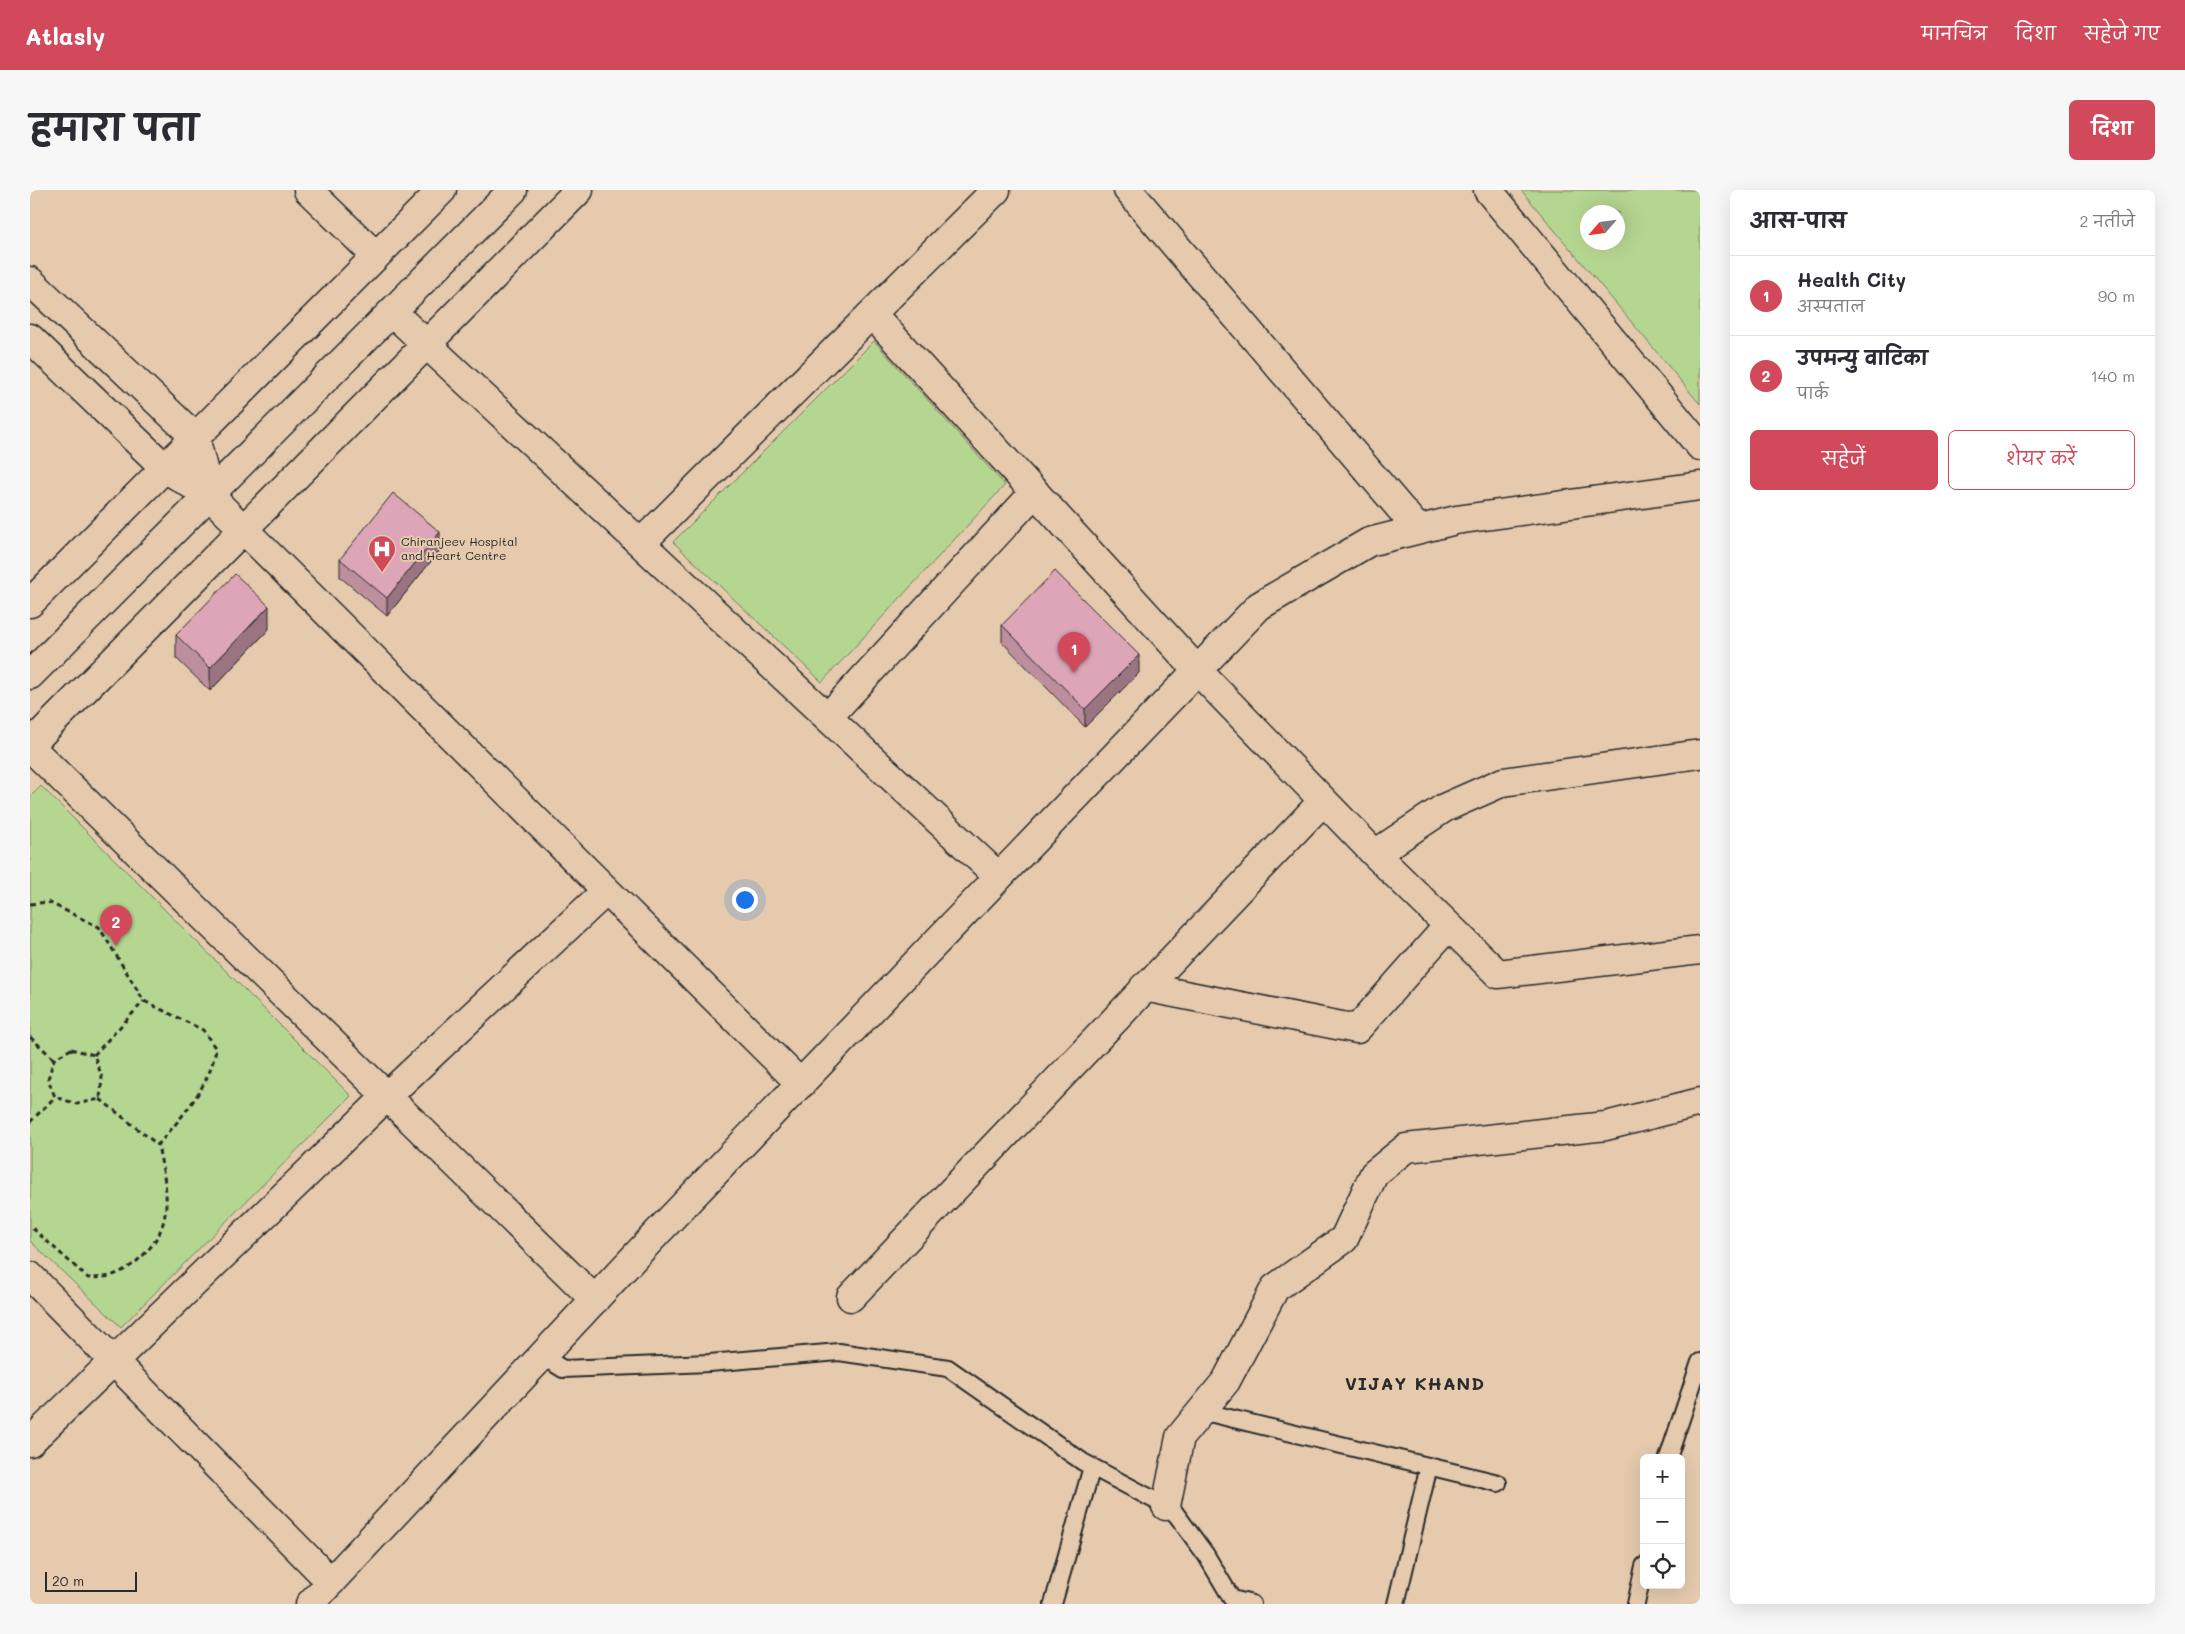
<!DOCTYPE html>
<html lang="hi">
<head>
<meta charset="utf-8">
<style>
	:root { --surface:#fff; --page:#f7f7f7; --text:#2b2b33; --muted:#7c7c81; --line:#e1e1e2; --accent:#d1495b }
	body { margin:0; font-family:Mali,"Playpen Sans Deva",sans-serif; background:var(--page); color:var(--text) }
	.controls { position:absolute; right:15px; bottom:15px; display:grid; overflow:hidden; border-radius:8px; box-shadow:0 5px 20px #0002 }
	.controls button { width:45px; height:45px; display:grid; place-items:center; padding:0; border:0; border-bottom:1px solid var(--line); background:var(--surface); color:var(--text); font:25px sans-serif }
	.compass { position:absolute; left:1550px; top:15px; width:45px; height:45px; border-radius:50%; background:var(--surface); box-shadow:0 5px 20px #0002; rotate:242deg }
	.scale { position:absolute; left:15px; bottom:12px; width:92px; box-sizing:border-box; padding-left:5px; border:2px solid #2b2b2b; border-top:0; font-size:14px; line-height:18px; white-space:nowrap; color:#2b2b2b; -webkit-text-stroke:4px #e5caad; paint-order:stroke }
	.you { position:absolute; left:714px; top:709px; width:18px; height:18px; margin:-12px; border:4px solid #fff; border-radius:50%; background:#1a73e8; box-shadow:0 0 0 8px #1a73e833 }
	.badge { display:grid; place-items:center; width:32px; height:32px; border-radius:50%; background:var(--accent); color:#fff; font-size:16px; font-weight:700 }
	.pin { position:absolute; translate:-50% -41px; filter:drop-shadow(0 1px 2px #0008) }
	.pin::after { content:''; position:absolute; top:26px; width:18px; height:15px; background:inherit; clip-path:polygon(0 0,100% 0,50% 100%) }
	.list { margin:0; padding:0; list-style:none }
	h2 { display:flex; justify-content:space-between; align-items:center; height:65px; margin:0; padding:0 20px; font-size:21px }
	h2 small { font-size:16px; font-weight:400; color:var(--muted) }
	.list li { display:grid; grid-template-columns:32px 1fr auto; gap:15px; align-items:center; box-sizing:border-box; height:80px; padding:0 20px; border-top:1px solid var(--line) }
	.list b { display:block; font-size:19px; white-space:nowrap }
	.list p { margin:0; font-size:16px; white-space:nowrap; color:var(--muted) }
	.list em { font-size:16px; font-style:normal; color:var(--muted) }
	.actions { display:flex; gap:10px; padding:15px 20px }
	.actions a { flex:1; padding:11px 0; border:1px solid var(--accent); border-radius:8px; text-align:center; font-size:18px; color:var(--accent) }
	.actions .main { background:var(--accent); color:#fff }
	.icon { flex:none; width:28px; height:28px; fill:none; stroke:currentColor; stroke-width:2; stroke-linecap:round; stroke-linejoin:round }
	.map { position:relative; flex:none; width:1670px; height:1414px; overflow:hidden; border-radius:8px }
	header { display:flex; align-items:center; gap:30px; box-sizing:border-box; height:70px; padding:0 25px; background:var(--accent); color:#fff }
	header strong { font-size:24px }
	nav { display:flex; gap:28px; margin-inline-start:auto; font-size:18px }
	.intro { display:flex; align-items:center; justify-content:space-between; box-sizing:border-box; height:120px; padding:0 30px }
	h1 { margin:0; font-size:35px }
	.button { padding:12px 22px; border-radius:8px; background:var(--accent); color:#fff; font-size:18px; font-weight:700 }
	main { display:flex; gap:30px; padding:0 30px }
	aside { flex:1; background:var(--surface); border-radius:8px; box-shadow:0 5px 20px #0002 }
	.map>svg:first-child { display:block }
</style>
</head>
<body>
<header>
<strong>Atlasly</strong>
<nav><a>मानचित्र</a><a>दिशा</a><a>सहेजे गए</a></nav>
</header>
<div class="intro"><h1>हमारा पता</h1><a class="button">दिशा</a></div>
<main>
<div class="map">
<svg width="1670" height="1414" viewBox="0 0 1670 1414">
	<rect width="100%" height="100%" fill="#e5caad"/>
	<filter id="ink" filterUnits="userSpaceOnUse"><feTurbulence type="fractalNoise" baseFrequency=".02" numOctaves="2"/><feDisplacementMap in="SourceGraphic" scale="10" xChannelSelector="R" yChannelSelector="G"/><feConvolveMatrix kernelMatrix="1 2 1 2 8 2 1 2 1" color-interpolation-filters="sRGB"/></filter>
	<g filter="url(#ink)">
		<!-- green -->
		<path fill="#b5d690" stroke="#70805e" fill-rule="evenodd" d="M1491,0H1670V214ZM1558,22H1588V52H1558Z
			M844,151L975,295L792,492L643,352Z
			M11,596L321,906L91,1137L0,1051V607Z"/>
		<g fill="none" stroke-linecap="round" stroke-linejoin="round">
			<!-- service casing -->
			<g stroke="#2b2b2b" stroke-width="20">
				<path id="service" d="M512,1166L533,1179L679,1173L809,1162L918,1178L1053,1272L1143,1320L1176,1365L1202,1409L1222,1414
					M1171,1221L1468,1293
					M1638,1268L1670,1172
					M1023,1414L1062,1277
					M1366,1414L1399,1276
					M1606,1414L1614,1376"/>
			</g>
			<!-- minor casing -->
			<g stroke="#2b2b2b" stroke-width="31">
				<path id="minor" d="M278,0L346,66
					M1098,0L1388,339
					M1458,0L1670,256
					M362,122L969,687
					M842,124L1167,480L1345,664L1468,784L1670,760
					M180,306L771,894
					M611,353L966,0
					M0,413L412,0
					M798,527L1005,302
					M0,555L549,0
					M0,557L565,1110
					M1345,664L1414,618L1473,592L1670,564
					M1114,797L1327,839L1418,736
					M0,1086L301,1392
					M821,1107L1293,611
					M0,1252L357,906L576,701
					M1136,1316L1150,1247L1196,1191L1245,1098L1314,1049L1344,984L1376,958L1576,936L1670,912
					M280,1414L627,1043L1229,416L1339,352L1426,330L1670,296"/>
			</g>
			<!-- tertiary casing -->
			<g stroke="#2b2b2b" stroke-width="31">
				<path id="tertiary" d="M0,91L165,247L180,306
					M0,148L135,278L180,306
					M0,485L483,0"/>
			</g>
			<!-- path -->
			<path stroke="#2b2b2b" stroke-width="3" stroke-dasharray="5 4" stroke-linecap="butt" d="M0,714L18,712L69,737L114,811L173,840L186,859C179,898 152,926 128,955C132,978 139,1001 135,1024C132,1048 113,1070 92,1081C82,1087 70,1088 58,1088L0,1036
				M0,847L24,869
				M41,859L64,865L72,887L70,909L47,914L25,907L18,889L24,869Z
				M64,865L114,811
				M70,909L128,955
				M0,932L25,907"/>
			<!-- service -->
			<use href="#service" stroke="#e5caad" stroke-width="16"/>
			<!-- minor -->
			<use href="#minor" stroke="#e5caad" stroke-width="28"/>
			<!-- tertiary -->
			<use href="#tertiary" stroke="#e5caad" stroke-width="28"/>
		</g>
		<!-- wall -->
		<path fill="#bd8e9e" stroke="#2b2b2b" d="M410,360L357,426L310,387V369Z
			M972,435L1109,483L1055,537L972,452Z
			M239,439L180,501L146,468V445Z"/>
		<!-- shaded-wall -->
		<path fill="#9a7481" stroke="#2b2b2b" d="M410,342V360L357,426V408Z
			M239,416V439L180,501V478Z
			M1109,465V483L1055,537V519Z"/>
		<!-- building -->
		<path fill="#dca5b8" stroke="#2b2b2b" d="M363,303L410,342L357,408L310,369Z
			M1025,381L1109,465L1055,519L972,435Z
			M205,384L239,416L180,478L146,445Z"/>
	</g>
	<!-- icons -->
	<defs>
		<g id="hospital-pin" transform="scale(1.4375)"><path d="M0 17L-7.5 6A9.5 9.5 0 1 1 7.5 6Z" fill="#d1495b" stroke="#e5caad"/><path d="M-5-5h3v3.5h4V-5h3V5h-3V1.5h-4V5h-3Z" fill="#fff"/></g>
	</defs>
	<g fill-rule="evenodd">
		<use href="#hospital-pin" x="352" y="359"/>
	</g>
	<g text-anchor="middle" stroke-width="4" stroke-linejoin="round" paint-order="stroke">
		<!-- poi labels -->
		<g font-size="12" fill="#2b2b2b" stroke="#e5caad" text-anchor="start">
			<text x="371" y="356">Chiranjeev Hospital<tspan x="371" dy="14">and Heart Centre</tspan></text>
		</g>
		<!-- district labels -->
		<g font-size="18" font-weight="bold" letter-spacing="1" fill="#2b2b2b" stroke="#e5caad">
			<text x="1385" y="1200">VIJAY KHAND</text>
		</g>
	</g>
</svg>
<div class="controls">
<button>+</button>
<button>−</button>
<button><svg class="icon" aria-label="locate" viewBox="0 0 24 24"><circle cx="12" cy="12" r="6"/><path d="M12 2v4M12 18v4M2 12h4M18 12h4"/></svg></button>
</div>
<svg class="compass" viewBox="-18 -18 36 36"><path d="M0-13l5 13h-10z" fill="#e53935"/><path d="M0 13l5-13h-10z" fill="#7c7c81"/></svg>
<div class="scale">20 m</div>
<div class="you"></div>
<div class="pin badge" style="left:1044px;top:483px">1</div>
<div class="pin badge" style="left:86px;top:756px">2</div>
</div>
<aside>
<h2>आस-पास<small>2 नतीजे</small></h2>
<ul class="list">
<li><span class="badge">1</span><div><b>Health City</b><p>अस्पताल</p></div><em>90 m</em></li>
<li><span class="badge">2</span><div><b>उपमन्यु वाटिका</b><p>पार्क</p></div><em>140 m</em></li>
</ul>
<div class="actions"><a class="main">सहेजें</a><a>शेयर करें</a></div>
</aside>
</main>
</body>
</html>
